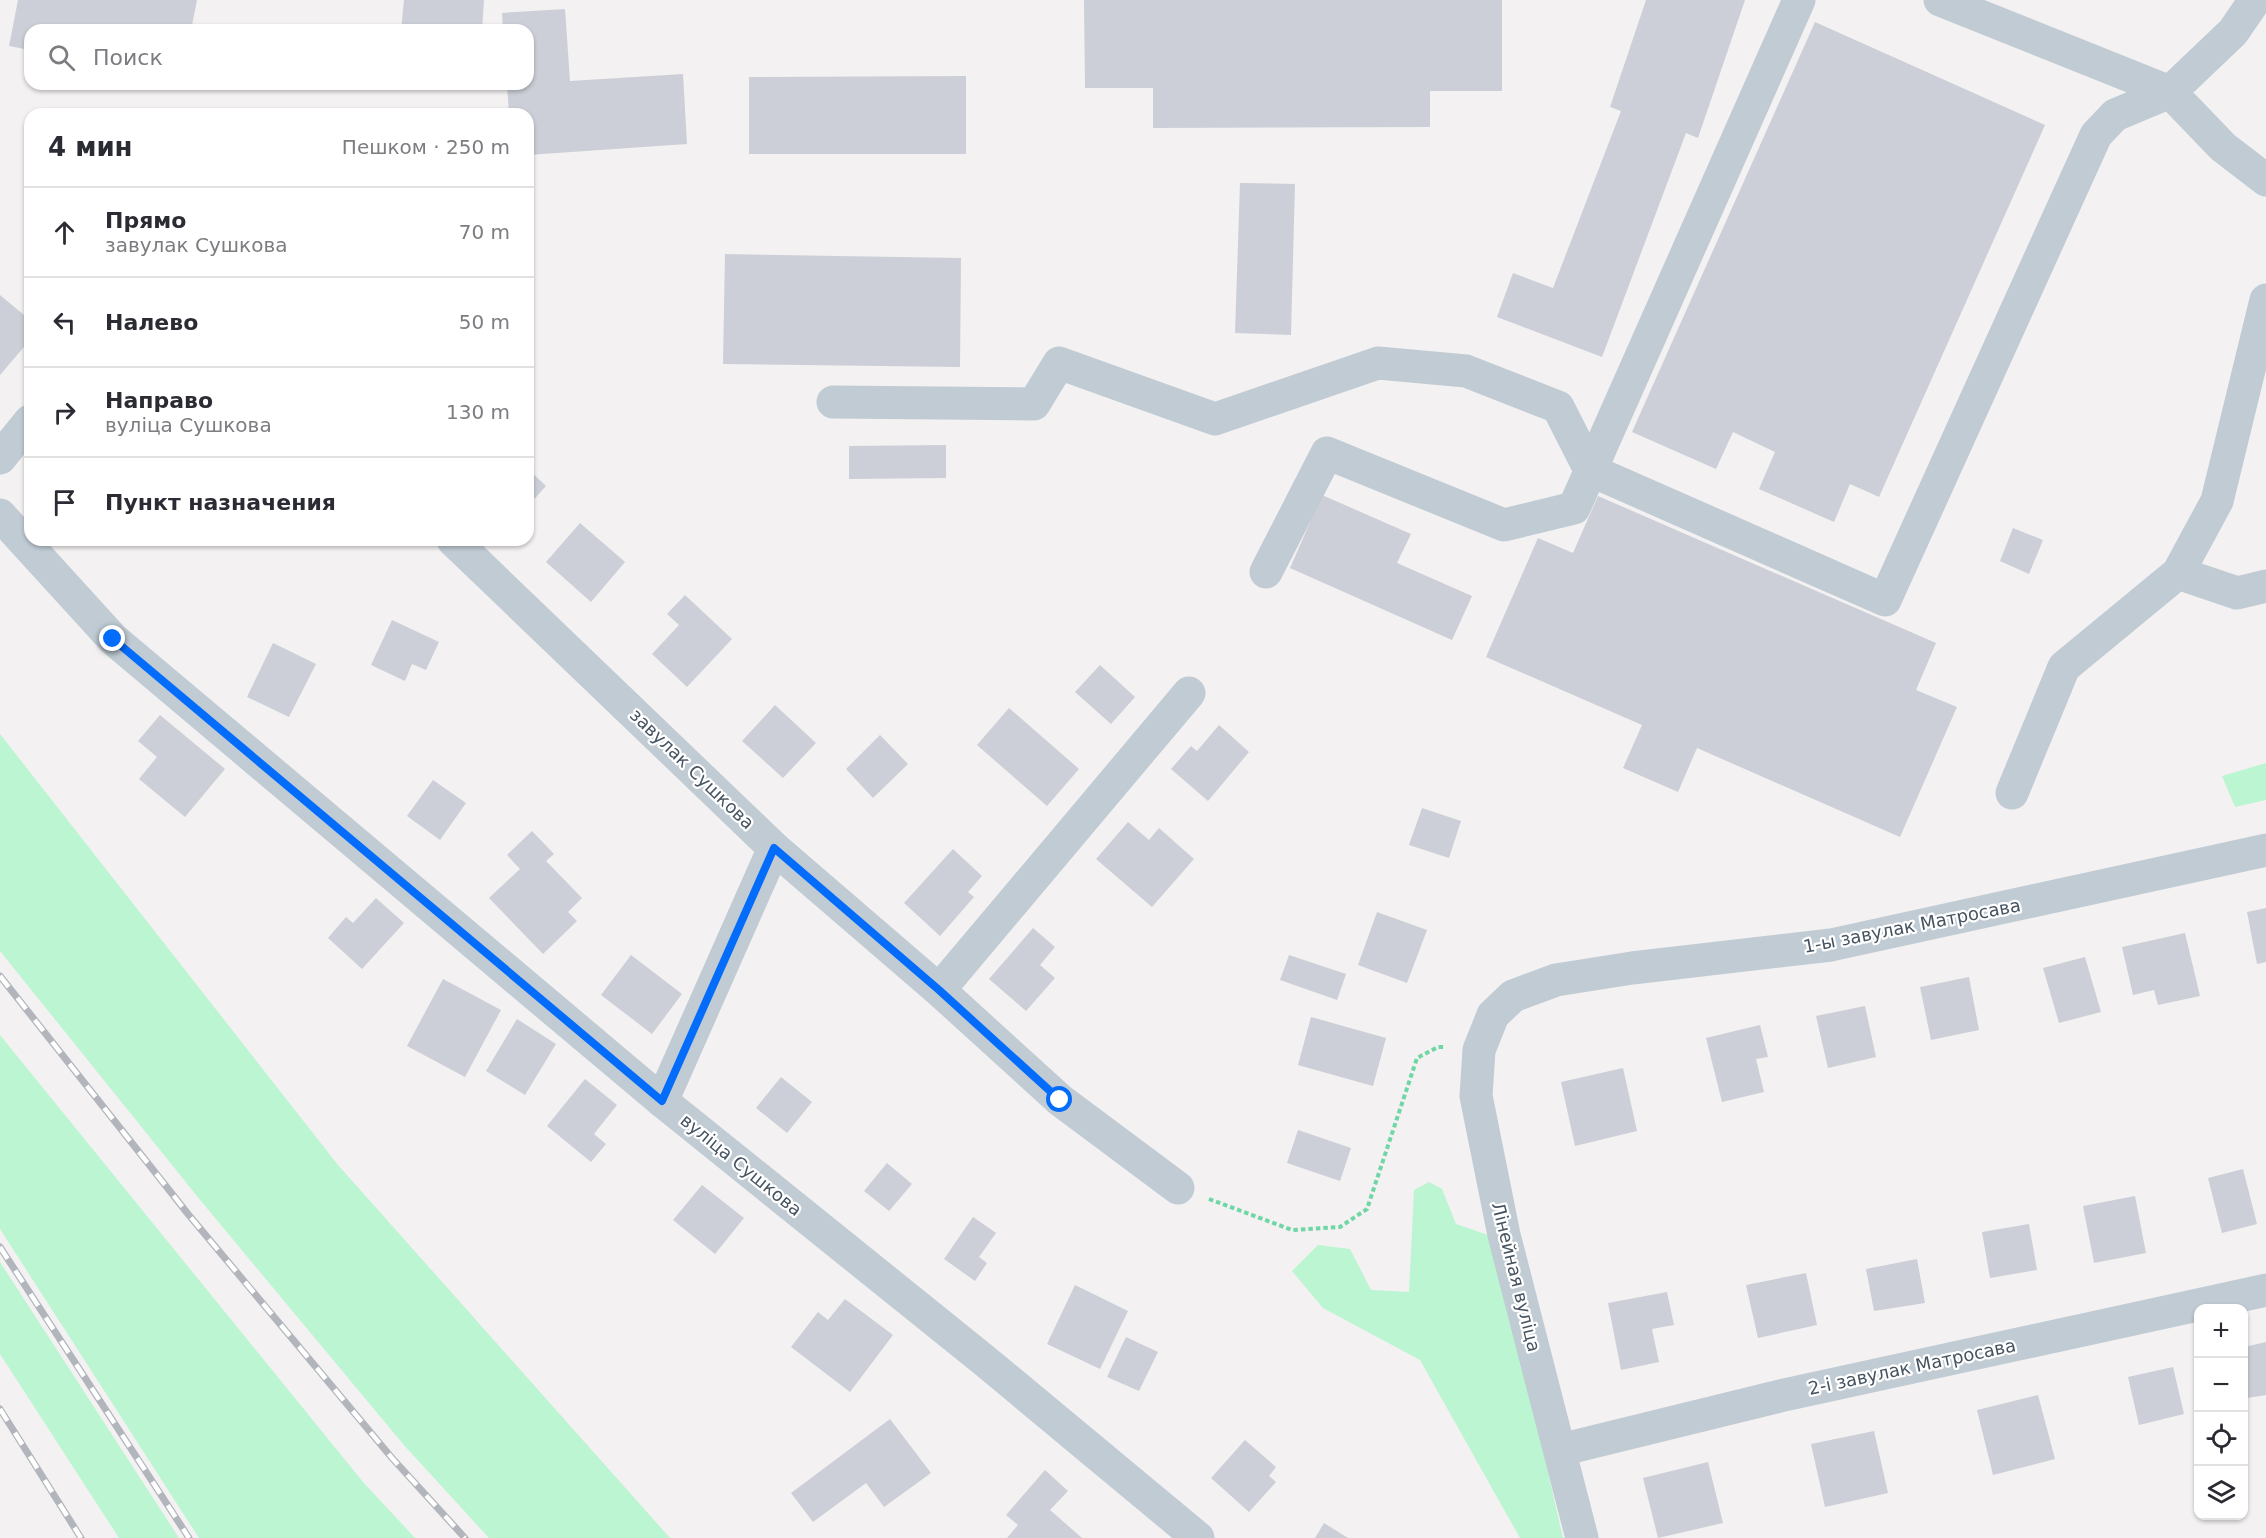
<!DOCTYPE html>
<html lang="ru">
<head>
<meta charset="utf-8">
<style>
	:root { --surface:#fff; --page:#f7f7f7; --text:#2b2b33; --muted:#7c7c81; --line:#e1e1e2 }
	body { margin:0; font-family:"DejaVu Sans",sans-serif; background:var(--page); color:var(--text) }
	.controls { position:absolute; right:18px; bottom:18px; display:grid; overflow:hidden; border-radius:12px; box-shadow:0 2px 4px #0004 }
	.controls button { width:54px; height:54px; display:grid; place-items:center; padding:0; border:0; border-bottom:2px solid var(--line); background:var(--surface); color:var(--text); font:30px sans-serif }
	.stop { position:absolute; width:18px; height:18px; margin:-14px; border:4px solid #046cfa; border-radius:50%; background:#fff }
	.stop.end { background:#046cfa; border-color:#fff; box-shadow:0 2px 6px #0008 }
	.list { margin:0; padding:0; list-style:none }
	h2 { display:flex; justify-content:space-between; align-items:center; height:78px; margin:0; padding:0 24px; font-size:26px }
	h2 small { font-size:20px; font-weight:400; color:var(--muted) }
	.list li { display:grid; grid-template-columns:39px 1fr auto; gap:18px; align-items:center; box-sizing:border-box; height:90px; padding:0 24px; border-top:2px solid var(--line) }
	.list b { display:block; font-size:22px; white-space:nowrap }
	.list p { margin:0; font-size:20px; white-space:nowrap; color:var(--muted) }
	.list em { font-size:20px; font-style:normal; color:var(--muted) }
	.icon { flex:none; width:33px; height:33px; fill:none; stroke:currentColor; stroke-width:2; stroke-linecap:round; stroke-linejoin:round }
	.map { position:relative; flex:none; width:2266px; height:1538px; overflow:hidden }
	.search { position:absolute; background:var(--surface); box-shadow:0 2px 4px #0004; left:24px; top:24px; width:510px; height:66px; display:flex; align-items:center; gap:15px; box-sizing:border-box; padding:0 21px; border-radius:18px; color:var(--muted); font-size:22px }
	.panel { position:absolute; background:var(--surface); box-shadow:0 2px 4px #0004; left:24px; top:108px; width:510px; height:438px; border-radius:18px }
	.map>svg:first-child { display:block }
</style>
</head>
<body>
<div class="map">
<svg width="2266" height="1538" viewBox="0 0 2266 1538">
	<rect width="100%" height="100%" fill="#f3f1f1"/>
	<!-- green -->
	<path fill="#bbf5d2" d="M0,734L338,1165L670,1538H489L403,1444L201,1201L0,951Z
		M2266,763V800L2235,807L2222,776Z
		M0,1035L363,1482L415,1538H199L0,1229Z
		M1429,1182L1442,1189L1456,1224L1494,1237L1563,1538H1520L1420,1360L1323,1308L1292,1271L1318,1245L1350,1249L1371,1290L1409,1292L1414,1190Z
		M0,1262L179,1538H119L0,1354Z"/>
	<!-- building -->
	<path fill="#cccfd7" d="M18,0H197L191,30H30V50L9,46Z
		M404,0H484L482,30H401Z
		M1084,0H1502V91H1430V127L1153,128V88H1085Z
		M1646,0H1745L1698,138L1686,133L1602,357L1497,317L1513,273L1553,288L1621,111L1610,107Z
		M565,9L570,81L683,74L687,144L528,155V114H509L507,84H528V30H503L502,13Z
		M1815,22L2045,125L1879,497L1850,484L1834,522L1759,489L1775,452L1733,432L1716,469L1632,432Z
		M966,76V154H749V77Z
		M1240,183L1295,184L1291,335L1235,333Z
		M725,254L961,258L960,367L723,364Z
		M0,295L30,320V340L0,375Z
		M946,445V478L849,479V446Z
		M528,469L546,486L528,506Z
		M1322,495L1411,534L1397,563L1472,596L1452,640L1290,568Z
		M1598,496L1936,643L1916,690L1957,707L1900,837L1697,748L1678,792L1623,768L1642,725L1486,657L1538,538L1573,553Z
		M580,523L625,562L591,602L546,562Z
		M2013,528L2043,540L2029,574L2000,561Z
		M685,595L732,639L687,687L652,654L679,625L667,614Z
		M392,620L439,642L426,670L412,664L405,681L371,665Z
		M273,643L316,664L289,717L247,697Z
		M1100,665L1135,697L1111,724L1075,692Z
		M775,705L816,743L783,778L742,741Z
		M1009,708L1079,769L1047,806L977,745Z
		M160,715L225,769L185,817L139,779L157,757L138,741Z
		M1219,725L1249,752L1208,801L1171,769L1191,746L1197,751Z
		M880,735L908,764L873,798L846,769Z
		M433,780L466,803L440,840L407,816Z
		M1422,808L1461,821L1449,858L1409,845Z
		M1128,822L1149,840L1159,828L1194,859L1152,907L1096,859Z
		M532,831L554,854L546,861L582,898L568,912L577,921L543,954L489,898L520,869L507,855Z
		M953,849L982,876L968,892L974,897L940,936L904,903Z
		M376,898L404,923L362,969L328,938L346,917L353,923Z
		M2266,908V962L2257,964L2247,912Z
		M1377,912L1427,930L1407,983L1358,965Z
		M1033,928L1055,947L1040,965L1055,978L1026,1011L989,979Z
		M2185,933L2200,996L2158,1005L2154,990L2133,995L2122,947Z
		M631,955L682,994L652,1034L601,995Z
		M1289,955L1346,974L1337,1000L1280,980Z
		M2085,957L2101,1012L2059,1023L2043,968Z
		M1969,977L1979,1030L1931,1040L1920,987Z
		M443,979L501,1010L465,1077L407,1046Z
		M1865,1006L1876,1057L1828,1068L1816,1016Z
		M1311,1017L1386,1038L1373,1086L1298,1065Z
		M517,1019L556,1044L525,1095L486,1071Z
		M1760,1025L1768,1057L1756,1059L1764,1092L1722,1102L1706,1038Z
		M1623,1068L1637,1131L1575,1146L1561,1082Z
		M781,1077L812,1102L787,1133L756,1108Z
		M585,1079L617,1105L594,1134L606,1144L591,1162L547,1126Z
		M1298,1130L1351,1148L1340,1181L1287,1163Z
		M887,1163L912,1184L889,1211L864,1191Z
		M2243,1169L2257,1224L2222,1233L2208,1178Z
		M702,1185L744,1218L715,1254L673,1220Z
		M2135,1196L2146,1253L2094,1263L2083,1206Z
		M973,1217L996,1233L979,1257L987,1263L975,1281L944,1259Z
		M2029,1224L2037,1270L1990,1278L1982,1232Z
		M1917,1259L1925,1303L1874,1311L1866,1269Z
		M1806,1273L1817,1325L1758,1338L1746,1285Z
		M1075,1285L1128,1311L1100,1369L1047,1344Z
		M1667,1292L1674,1325L1652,1329L1659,1362L1621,1370L1608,1303Z
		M845,1299L893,1335L850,1392L791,1347L818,1312L828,1320Z
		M1126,1337L1158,1352L1139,1391L1107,1377Z
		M2266,1342V1395L2247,1398L2244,1378V1347Z
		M2173,1367L2184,1414L2139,1425L2128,1377Z
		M2038,1395L2055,1459L1993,1475L1977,1410Z
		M890,1419L931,1473L884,1507L866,1483L813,1522L791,1493Z
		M1874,1431L1888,1493L1825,1507L1811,1444Z
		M1245,1440L1276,1467L1269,1476L1276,1482L1249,1512L1211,1478Z
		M1708,1462L1723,1523L1658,1538L1643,1478Z
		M1045,1470L1068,1491L1050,1510L1082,1538H1007L1018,1525L1006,1515Z
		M1324,1523L1348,1538H1315Z"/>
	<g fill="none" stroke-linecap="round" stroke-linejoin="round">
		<!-- path -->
		<path stroke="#6fd7a5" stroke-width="4" stroke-dasharray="4.5 3" stroke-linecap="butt" d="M1209,1199L1292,1230L1340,1227L1367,1209L1417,1058L1438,1047H1445"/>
		<!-- minor -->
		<path stroke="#c0cbd4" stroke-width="33" d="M1940,0L2170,92L2223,147L2266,180
			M833,402L1034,404L1059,363L1215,419L1378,363L1466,371L1558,407L1590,470L1885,600L2096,135L2115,115L2170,92L2233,32L2255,0
			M0,458L30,421
			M0,515L113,639L662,1101L985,1361L1198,1538
			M453,540L774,848L939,990L1060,1100L1178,1188
			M1266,572L1327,453L1504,525L1574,508L1799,0
			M2178,573L2237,593L2266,586
			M2012,793L2064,667L2178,573L2217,501L2266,300
			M939,990L1189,693
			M662,1101L774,848
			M1560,1450L1780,1396L2266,1290
			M1582,1538L1504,1235L1476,1096L1479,1050L1493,1015L1513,996L1556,980L1632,968L1831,945L2266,850"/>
		<!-- rail casing -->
		<g stroke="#b2b6bc" stroke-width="7">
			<path id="rail" d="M0,976L188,1214L392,1458L465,1538
				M0,1247L189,1538
				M0,1409L81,1538"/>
		</g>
		<!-- rail -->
		<use href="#rail" stroke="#fff" stroke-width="4.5" stroke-dasharray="14" stroke-linecap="butt"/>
	</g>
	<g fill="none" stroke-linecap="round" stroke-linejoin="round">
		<!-- route -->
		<path stroke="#046cfa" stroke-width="8" d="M113,639L662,1101L774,848L939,990L1060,1100"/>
	</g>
	<g text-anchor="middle" stroke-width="4.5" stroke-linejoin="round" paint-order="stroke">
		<!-- street labels -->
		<g font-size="18" fill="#465461" stroke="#fff">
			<text transform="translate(692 769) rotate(44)" y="6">завулак Сушкова</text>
			<text transform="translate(1912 926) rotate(-11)" y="6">1-ы завулак Матросава</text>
			<text transform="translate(741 1165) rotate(39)" y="6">вуліца Сушкова</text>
			<text transform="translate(1516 1277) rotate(76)" y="6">Лінейная вуліца</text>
			<text transform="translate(1912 1367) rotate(-12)" y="6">2-і завулак Матросава</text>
		</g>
	</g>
</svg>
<div class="controls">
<button>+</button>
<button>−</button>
<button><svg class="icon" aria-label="locate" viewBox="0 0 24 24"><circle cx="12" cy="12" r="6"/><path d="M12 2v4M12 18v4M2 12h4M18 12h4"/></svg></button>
<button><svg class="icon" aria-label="layers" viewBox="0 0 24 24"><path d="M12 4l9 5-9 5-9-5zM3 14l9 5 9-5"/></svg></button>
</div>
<div class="stop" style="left:1060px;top:1100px"></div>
<div class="stop end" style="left:113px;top:639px"></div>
<div class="search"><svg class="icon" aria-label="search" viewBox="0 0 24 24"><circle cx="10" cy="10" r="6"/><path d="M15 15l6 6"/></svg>Поиск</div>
<section class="panel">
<h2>4 мин<small>Пешком · 250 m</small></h2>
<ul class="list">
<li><svg class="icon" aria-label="ahead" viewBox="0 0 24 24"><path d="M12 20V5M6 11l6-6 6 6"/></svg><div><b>Прямо</b><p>завулак Сушкова</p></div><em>70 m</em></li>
<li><svg class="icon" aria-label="left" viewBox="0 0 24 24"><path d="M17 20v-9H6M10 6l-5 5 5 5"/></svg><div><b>Налево</b></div><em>50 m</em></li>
<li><svg class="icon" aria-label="right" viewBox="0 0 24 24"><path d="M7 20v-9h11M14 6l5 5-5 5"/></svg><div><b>Направо</b><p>вуліца Сушкова</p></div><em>130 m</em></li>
<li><svg class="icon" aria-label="arrive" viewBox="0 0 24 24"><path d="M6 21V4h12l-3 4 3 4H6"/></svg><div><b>Пункт назначения</b></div></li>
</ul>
</section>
</div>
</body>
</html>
